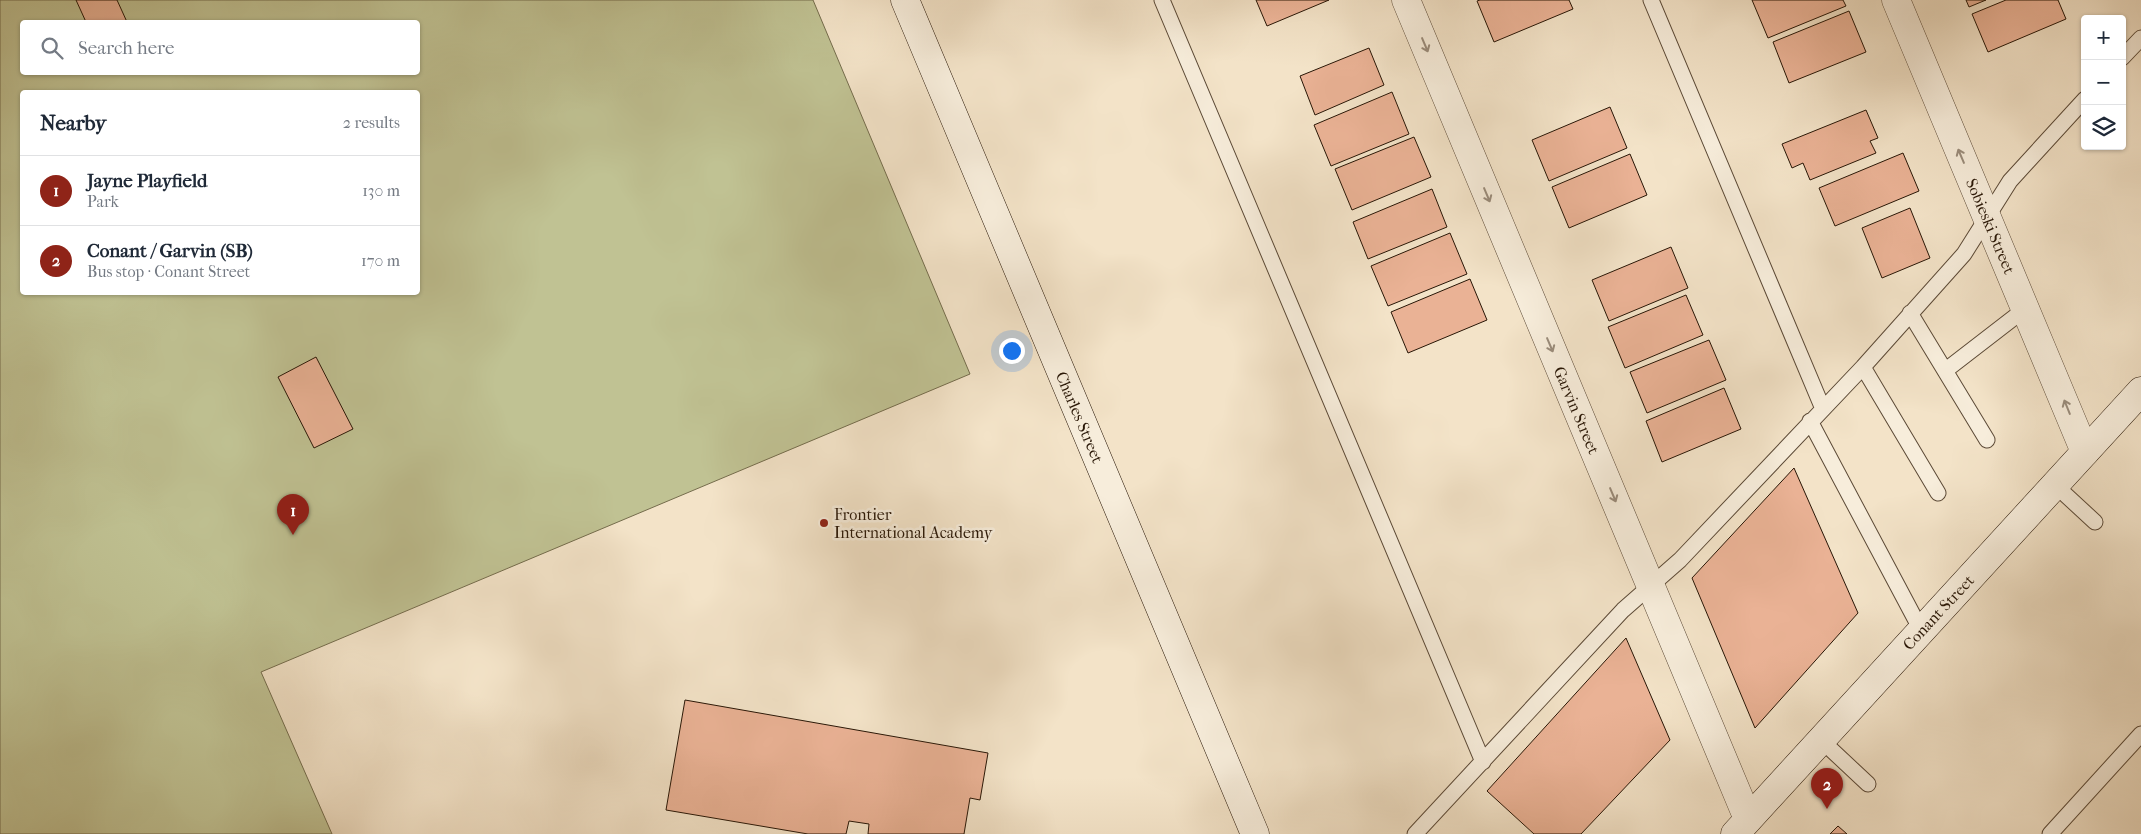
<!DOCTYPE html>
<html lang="en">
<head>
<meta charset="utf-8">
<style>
	:root { --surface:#fff; --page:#f2f2f3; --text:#1f2937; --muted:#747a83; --line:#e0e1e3; --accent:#8f2418 }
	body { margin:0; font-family:"IM FELL French Canon",serif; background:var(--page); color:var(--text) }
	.controls { position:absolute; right:15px; top:15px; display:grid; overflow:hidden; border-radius:5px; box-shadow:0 1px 4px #0004 }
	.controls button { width:45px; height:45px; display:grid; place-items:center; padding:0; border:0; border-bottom:1px solid var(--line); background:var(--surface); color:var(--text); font:25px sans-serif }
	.you { position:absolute; left:1011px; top:350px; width:18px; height:18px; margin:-12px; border:4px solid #fff; border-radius:50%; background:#1a73e8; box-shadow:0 0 0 8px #1a73e833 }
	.badge { display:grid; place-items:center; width:32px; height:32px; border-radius:50%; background:var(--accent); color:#fff; font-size:16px; font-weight:700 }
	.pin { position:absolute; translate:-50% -41px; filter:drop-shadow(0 1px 2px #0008) }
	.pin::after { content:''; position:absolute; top:26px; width:18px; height:15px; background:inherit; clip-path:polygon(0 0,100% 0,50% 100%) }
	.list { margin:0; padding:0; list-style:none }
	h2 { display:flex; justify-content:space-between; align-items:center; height:65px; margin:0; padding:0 20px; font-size:21px }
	h2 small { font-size:16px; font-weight:400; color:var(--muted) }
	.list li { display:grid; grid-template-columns:32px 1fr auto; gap:15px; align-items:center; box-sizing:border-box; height:70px; padding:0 20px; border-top:1px solid var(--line) }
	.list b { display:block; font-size:19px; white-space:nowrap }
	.list p { margin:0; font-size:16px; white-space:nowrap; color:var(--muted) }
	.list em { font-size:16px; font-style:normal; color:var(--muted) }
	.icon { flex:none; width:28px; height:28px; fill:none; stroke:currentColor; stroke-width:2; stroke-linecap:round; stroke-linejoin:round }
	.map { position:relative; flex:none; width:2141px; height:834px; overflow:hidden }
	.search { position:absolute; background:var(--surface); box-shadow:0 1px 4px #0004; left:20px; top:20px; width:400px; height:55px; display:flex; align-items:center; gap:12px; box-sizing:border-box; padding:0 18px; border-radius:5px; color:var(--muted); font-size:19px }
	.panel { position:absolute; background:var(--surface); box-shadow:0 1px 4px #0004; left:20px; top:90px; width:400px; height:205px; border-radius:5px }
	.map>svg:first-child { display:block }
</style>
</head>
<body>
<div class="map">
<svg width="2141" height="834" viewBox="0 0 2141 834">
	<rect width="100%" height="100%" fill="#f3e3c8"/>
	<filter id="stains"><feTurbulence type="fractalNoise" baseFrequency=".004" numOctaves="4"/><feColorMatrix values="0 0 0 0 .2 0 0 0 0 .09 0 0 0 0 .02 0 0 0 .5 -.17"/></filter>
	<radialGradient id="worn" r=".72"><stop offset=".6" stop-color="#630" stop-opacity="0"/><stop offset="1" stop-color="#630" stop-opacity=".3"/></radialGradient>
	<!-- green -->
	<path fill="#c0c293" stroke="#746c4c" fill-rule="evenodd" d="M0,0H813L970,374L261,672L332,834H0ZM22,22H418V72H22ZM22,92H418V292H22Z"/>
	<!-- building -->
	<path fill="#eab295" stroke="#281606" d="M76,0H117L127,22H86Z
		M1256,0H1329L1267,26Z
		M1480,0H1569L1573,9L1494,42L1477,1Z
		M1752,0H1843L1846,6L1768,38Z
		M1966,0H1986L1969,7Z
		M2006,0H2058L2066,19L1988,52L1972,14Z
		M1849,11L1866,52L1789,83L1773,42Z
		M1369,48L1384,85L1315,115L1300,76Z
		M1392,92L1409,134L1331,166L1314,125Z
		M1610,107L1627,148L1549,181L1532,140Z
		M1866,110L1878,138L1870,141L1876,153L1810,180L1803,163L1792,168L1782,144Z
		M1414,137L1431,177L1352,210L1335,169Z
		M1903,153L1919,191L1835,226L1819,188Z
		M1630,154L1647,195L1569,228L1552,187Z
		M1432,189L1447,227L1368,259L1353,222Z
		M1910,208L1930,258L1882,278L1862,228Z
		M1450,233L1467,274L1388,306L1371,266Z
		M1671,247L1688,288L1609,321L1592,280Z
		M1470,279L1487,320L1408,353L1391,312Z
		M1686,295L1703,335L1625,368L1608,327Z
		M1709,340L1726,380L1647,413L1630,372Z
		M316,357L353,429L314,448L278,377Z
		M1724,388L1741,429L1662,462L1646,421Z
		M1794,468L1858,613L1755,728L1692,578Z
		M1626,638L1670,740L1581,834H1534L1487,791Z
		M685,700L988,753L980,800L970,798L964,834H868L869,824L849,821L846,834H808L666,810Z
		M1838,826L1847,834H1830Z"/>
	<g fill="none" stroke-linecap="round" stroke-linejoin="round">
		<!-- lane casing -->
		<g stroke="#5b4936" stroke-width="17">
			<path id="lane" d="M1162,0L1483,762
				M1651,0L1823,409
				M2122,58L2141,38
				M1910,313L1987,440
				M1863,367L1938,493
				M1946,370L2025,309
				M1810,421L1921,630
				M2055,485L2095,522
				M1821,740L1868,784
				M1415,834L1623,610L1680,560L1863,367L1964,254L2010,181L2085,99
				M2050,834L2141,734"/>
		</g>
		<!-- street casing -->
		<g stroke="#5b4936" stroke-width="29">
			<path id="street" d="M1406,0L1748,819
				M1896,0L2085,452"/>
		</g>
		<!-- secondary casing -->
		<g stroke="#281606" stroke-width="29">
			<path id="secondary" d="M905,0L1255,834
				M1735,834L2141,391"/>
		</g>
		<!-- lane -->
		<use href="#lane" stroke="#f7eddb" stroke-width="15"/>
		<!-- street -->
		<use href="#street" stroke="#f7eddb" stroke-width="28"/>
		<!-- secondary -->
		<use href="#secondary" stroke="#f7eddb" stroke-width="28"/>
	</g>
	<!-- one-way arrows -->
	<defs><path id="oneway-shaft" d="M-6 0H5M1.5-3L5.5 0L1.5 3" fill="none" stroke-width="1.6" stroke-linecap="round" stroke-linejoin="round" transform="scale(1.25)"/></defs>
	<g stroke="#9a8c7b">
		<use href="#oneway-shaft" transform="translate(1425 45) rotate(67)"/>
		<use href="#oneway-shaft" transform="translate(1961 156) rotate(-113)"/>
		<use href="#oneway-shaft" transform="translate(1487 195) rotate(67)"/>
		<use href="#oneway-shaft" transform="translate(1550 345) rotate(67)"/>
		<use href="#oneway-shaft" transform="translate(2067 407) rotate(-112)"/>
		<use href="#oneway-shaft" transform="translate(1613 495) rotate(67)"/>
	</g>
	<!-- markers -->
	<circle fill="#8f2418" stroke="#f7eddb" stroke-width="2" cx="824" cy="523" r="5"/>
	<g text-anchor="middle" stroke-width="5" stroke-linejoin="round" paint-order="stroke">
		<!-- street labels -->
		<g font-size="16" fill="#281606" stroke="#f7eddb">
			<text transform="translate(1991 226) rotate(67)" y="6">Sobieski Street</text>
			<text transform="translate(1577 410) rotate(67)" y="6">Garvin Street</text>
			<text transform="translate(1080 417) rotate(67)" y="6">Charles Street</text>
			<text transform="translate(1938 612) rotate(-47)" y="6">Conant Street</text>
		</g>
		<!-- poi labels -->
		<g font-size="16" fill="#281606" stroke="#f7eddb" text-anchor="start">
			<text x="834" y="520">Frontier<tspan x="834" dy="18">International Academy</tspan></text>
		</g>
	</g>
	<rect width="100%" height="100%" filter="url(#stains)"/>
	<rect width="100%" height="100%" fill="url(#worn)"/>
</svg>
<div class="controls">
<button>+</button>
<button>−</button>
<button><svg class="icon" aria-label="layers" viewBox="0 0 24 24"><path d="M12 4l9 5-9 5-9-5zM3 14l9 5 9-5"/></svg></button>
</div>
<div class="you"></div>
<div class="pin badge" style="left:293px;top:535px">1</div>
<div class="pin badge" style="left:1827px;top:809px">2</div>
<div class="search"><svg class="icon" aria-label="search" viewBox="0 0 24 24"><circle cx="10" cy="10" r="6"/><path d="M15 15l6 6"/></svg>Search here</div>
<section class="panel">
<h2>Nearby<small>2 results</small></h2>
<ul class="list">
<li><span class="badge">1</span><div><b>Jayne Playfield</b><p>Park</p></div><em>130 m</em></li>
<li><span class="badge">2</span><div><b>Conant / Garvin (SB)</b><p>Bus stop · Conant Street</p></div><em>170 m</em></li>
</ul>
</section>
</div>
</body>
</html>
